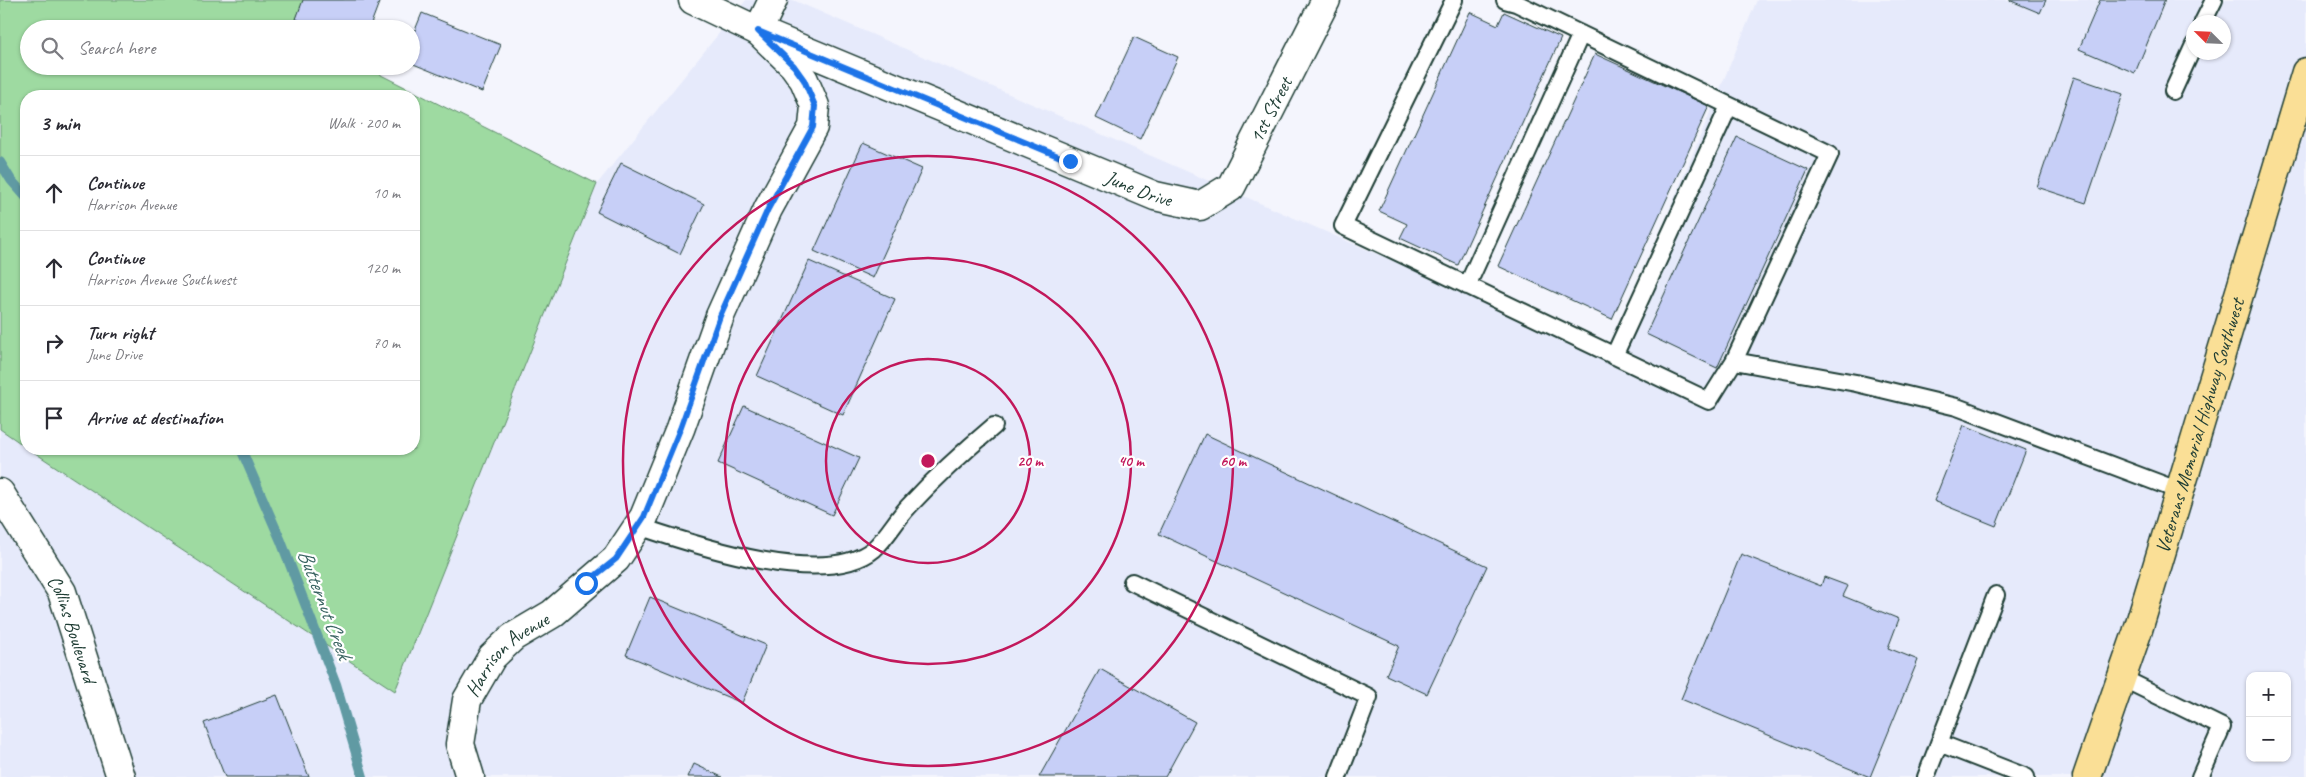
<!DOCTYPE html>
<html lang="en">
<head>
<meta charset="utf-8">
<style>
	:root { --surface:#fff; --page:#f7f7f7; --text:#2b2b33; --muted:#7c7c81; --line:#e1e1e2 }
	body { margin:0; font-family:Caveat,sans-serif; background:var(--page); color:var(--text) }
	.controls { position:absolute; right:15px; bottom:15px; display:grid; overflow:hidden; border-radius:10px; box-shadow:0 1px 4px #0004 }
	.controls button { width:45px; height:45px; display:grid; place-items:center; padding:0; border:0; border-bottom:1px solid var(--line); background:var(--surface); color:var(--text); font:25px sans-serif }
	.compass { position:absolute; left:2186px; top:15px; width:45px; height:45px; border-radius:50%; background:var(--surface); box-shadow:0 1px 4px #0004; rotate:294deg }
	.stop { position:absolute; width:15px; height:15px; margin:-11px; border:4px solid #1a73e8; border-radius:50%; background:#fff }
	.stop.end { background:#1a73e8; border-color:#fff; box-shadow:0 1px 5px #0008 }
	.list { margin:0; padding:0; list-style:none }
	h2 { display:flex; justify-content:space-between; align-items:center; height:65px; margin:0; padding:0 20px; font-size:21px }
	h2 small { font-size:16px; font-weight:400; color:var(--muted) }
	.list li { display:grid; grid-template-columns:32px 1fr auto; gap:15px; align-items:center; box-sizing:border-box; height:75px; padding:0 20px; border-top:1px solid var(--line) }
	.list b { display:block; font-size:19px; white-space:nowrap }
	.list p { margin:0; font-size:16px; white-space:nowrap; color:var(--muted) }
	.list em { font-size:16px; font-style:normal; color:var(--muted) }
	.icon { flex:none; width:28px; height:28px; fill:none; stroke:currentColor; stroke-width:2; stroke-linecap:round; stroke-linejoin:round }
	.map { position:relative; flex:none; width:2306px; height:777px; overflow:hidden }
	.search { position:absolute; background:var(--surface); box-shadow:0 1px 4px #0004; left:20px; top:20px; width:400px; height:55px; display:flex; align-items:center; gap:12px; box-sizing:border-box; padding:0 18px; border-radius:28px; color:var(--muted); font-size:19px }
	.panel { position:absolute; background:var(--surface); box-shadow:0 1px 4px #0004; left:20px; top:90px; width:400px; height:365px; border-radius:20px }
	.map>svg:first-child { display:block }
</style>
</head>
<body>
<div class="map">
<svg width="2306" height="777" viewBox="0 0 2306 777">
	<rect width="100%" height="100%" fill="#f4f5fd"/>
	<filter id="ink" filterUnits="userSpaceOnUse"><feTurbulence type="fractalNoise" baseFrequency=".02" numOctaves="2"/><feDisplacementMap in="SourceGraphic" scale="10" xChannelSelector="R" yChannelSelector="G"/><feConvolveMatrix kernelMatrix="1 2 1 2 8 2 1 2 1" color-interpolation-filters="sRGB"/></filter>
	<g filter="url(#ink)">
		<!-- built -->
		<path fill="#e6eafb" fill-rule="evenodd" d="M746,0H793L1609,355L1757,0H2306V777H0V429L395,691L597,184ZM2194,22H2224V52H2194ZM2250,676H2287V758H2250Z"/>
		<!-- green -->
		<path fill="#9edaa1" stroke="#5e8c6a" d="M0,0H344L358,29H29V66H377L381,75L597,184L395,691L29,449H414V96H26V447L0,429Z"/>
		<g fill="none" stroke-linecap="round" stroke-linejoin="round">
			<!-- stream -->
			<path stroke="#609aa3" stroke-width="10" d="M0,162L11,180L26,197
				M241,449L281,541L336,685L363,777"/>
		</g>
		<!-- building -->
		<path fill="#c7cff7" stroke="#1f3d34" d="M303,0H380L369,29H321L296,19Z
			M2009,0H2046L2040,13Z
			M2100,0H2165L2135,73L2079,49Z
			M1470,12L1498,25L1504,12L1561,38L1458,265L1400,238L1407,224L1379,211Z
			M422,13L501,45L482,92L411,63V40Z
			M1134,37L1178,57L1140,139L1096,118Z
			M1595,54L1709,106L1612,319L1498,266Z
			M2074,77L2123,94L2086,203L2037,187Z
			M1737,137L1808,170L1717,368L1646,334Z
			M863,143L922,169L873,278L814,251Z
			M621,163L704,204L680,254L597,212Z
			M809,261L895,299L843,415L757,376Z
			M744,406L859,458L832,515L718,463Z
			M1964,425L2026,450L1996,526L1934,501Z
			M1205,434L1487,566L1427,694L1386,675L1399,646L1159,534Z
			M1741,554L1821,586L1824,577L1848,586L1843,596L1899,619L1888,648L1918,660L1870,777L1681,699Z
			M650,597L766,645L742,703L626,655Z
			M1100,669L1195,722L1165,777H1039Z
			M277,695L309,777H225L204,723Z
			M694,764L722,777H688Z"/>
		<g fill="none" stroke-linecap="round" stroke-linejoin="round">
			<!-- service casing -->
			<g stroke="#1f3d34" stroke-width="20">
				<path id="service" d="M1454,0L1343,226L1709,401L1734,361L1830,154L1516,3L1505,0
					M2203,22L2214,0
					M2173,91L2194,45
					M1467,286L1581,34
					M1614,356L1729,106
					M1734,361L1856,383L1957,407L2180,491
					M638,526C692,544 825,590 874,549C887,537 896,520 908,507C935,478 963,452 994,426
					M1132,582L1369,697L1338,777
					M2122,678L2222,727L2200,777
					M1939,743L2026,777
					M1926,777L1996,595"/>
			</g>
			<!-- minor casing -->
			<g stroke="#1f3d34" stroke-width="31">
				<g id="minor">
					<path id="s1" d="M693,0L758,31L1155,196L1200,206L1231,187L1326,0"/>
					<path id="s2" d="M0,493L62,592L121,777"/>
					<path id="s3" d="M470,777L460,744L467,700L492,657L513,637L552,614L616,559L644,517L680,429L720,316L768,209L813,127L815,106L804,80L794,66L758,31L773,0"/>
				</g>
			</g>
			<!-- primary casing -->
			<g stroke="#1f3d34" stroke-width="31">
				<g id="primary">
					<path id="s4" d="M2087,777L2137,633L2306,72"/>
				</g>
			</g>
			<!-- service -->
			<use href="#service" stroke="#fff" stroke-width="16"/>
			<!-- minor -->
			<use href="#minor" stroke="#fff" stroke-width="28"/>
			<!-- primary -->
			<use href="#primary" stroke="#fadf96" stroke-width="28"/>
		</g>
	</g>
	<g fill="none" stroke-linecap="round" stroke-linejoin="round" filter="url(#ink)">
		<!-- route -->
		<path stroke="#1a73e8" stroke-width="6" d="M586,583L616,559L644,517L680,429L720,316L768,209L813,127L815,106L804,80L794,66L758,31L1070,161"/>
	</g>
	<!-- distance rings -->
	<g fill="none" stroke="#c2185b" stroke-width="2.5">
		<circle cx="928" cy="461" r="102"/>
		<circle cx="928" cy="461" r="203"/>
		<circle cx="928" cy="461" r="305"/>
	</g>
	<g text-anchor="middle" stroke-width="4.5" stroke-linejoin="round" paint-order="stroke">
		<!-- street labels -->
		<g font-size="20" fill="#1f3d34" stroke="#fff">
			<text dy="7" stroke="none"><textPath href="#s1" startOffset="671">1st Street</textPath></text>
			<text dy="7" stroke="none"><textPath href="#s1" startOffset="484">June Drive</textPath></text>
			<text dy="7" stroke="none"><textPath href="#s4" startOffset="369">Veterans Memorial Highway Southwest</textPath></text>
			<text dy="7" stroke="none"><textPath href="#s2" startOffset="155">Collins Boulevard</textPath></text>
			<text dy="7" stroke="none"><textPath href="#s3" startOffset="141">Harrison Avenue</textPath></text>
		</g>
		<!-- water labels -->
		<g font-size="21" font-style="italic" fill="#3a6462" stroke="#fff">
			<text transform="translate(325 604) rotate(69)" y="7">Butternut Creek</text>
		</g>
	</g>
	<circle cx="928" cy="461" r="8" fill="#c2185b" stroke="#fff" stroke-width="2.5"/>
	<g font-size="15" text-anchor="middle" font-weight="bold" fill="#c2185b" stroke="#fff" stroke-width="4.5" stroke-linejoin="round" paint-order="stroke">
		<text x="1030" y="466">20 m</text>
		<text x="1131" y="466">40 m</text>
		<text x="1233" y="466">60 m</text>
	</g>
</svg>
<div class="controls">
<button>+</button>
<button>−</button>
</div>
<svg class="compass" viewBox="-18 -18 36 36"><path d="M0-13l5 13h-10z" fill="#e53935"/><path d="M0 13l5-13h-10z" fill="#7c7c81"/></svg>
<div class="stop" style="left:586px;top:583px"></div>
<div class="stop end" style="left:1070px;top:161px"></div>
<div class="search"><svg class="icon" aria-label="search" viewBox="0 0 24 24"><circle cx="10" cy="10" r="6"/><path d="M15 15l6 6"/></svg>Search here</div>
<section class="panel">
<h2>3 min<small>Walk · 200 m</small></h2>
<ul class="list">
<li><svg class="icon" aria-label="ahead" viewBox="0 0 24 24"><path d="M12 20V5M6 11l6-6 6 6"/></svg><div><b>Continue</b><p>Harrison Avenue</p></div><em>10 m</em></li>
<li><svg class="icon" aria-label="ahead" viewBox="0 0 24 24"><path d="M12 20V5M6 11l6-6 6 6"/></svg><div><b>Continue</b><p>Harrison Avenue Southwest</p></div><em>120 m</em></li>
<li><svg class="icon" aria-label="right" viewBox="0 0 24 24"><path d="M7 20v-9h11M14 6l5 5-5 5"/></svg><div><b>Turn right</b><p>June Drive</p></div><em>70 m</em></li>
<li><svg class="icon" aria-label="arrive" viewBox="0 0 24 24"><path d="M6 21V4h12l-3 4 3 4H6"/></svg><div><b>Arrive at destination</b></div></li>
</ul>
</section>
</div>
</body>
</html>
